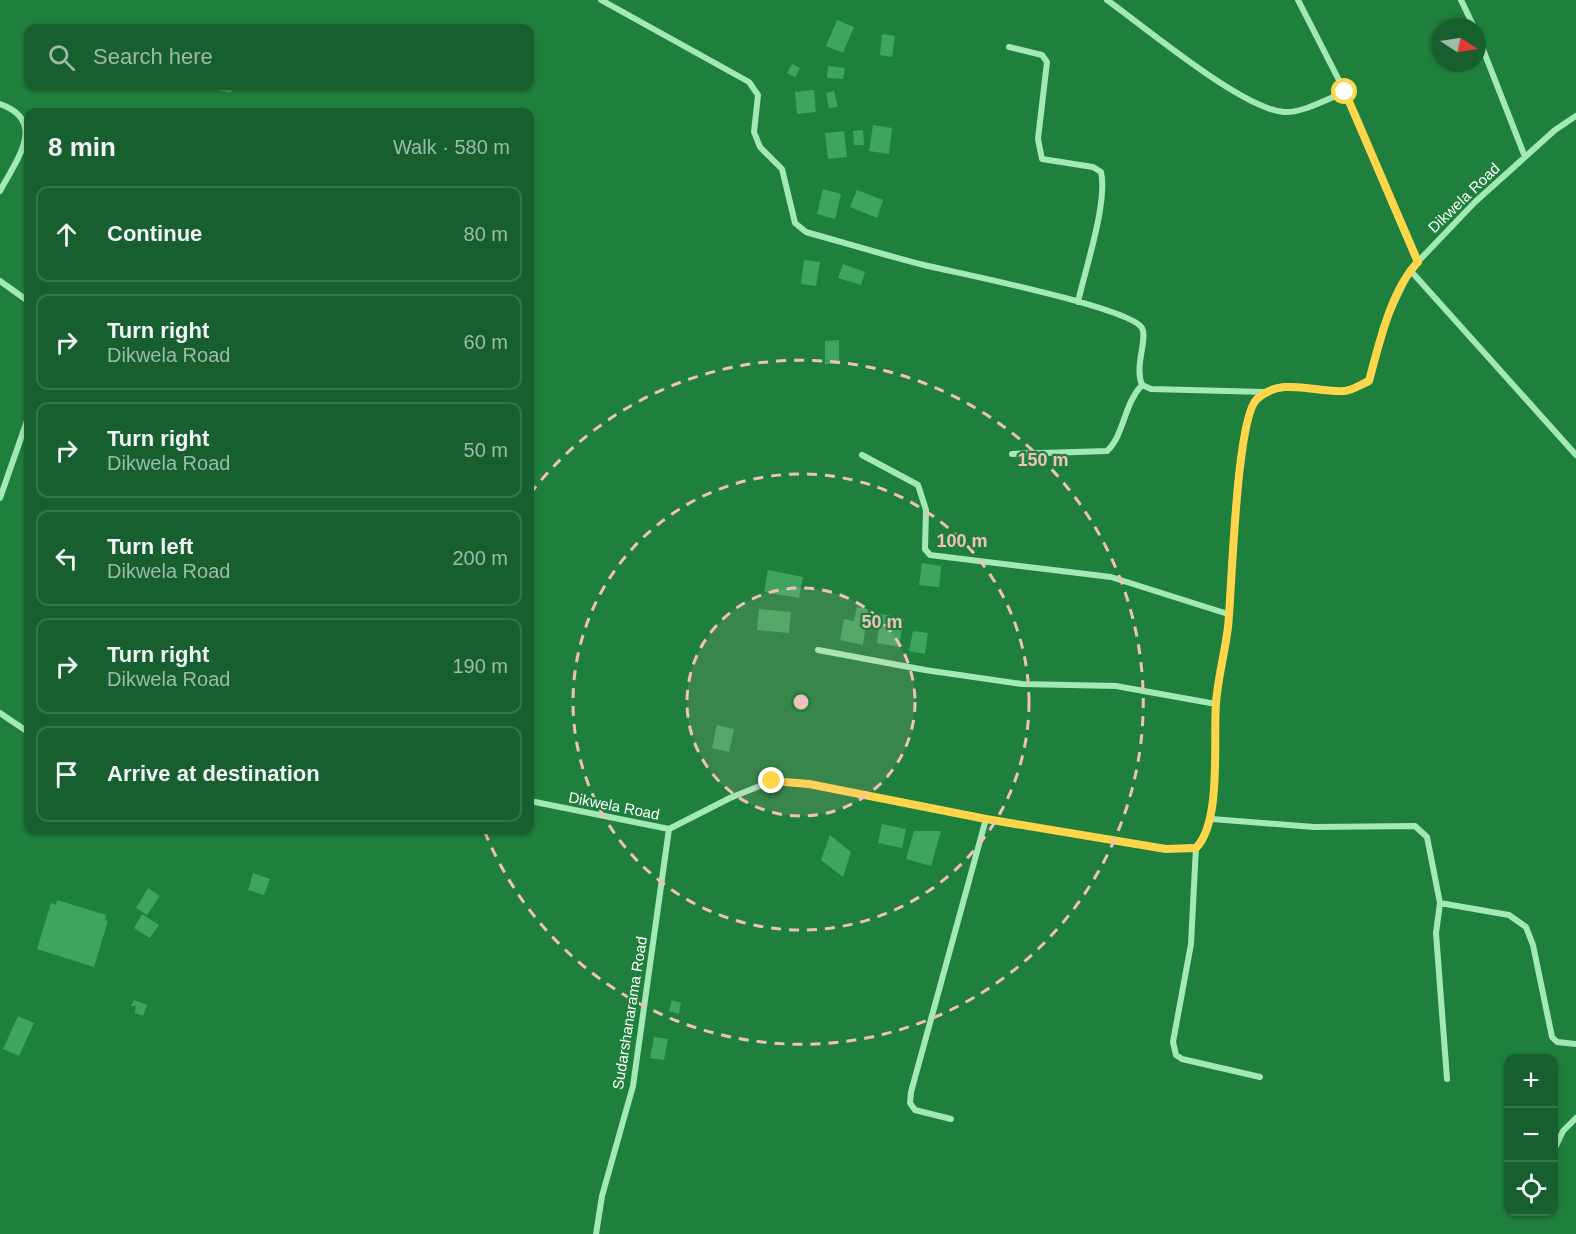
<!DOCTYPE html>
<html lang="en">
<head>
<meta charset="utf-8">
<style>
	:root { --surface:#175f2e; --page:#24683a; --text:#f1f3f6; --muted:#9ebbaa; --line:#36744a }
	body { margin:0; font-family:Helvetica,sans-serif; background:var(--page); color:var(--text) }
	.controls { position:absolute; right:18px; bottom:18px; display:grid; overflow:hidden; border-radius:12px; box-shadow:0 2px 4px #0004 }
	.controls button { width:54px; height:54px; display:grid; place-items:center; padding:0; border:0; border-bottom:2px solid var(--line); background:var(--surface); color:var(--text); font:30px sans-serif }
	.compass { position:absolute; left:1432px; top:18px; width:54px; height:54px; border-radius:50%; background:var(--surface); box-shadow:0 2px 4px #0004; rotate:102deg }
	.stop { position:absolute; width:18px; height:18px; margin:-14px; border:4px solid #ffd54a; border-radius:50%; background:#fff }
	.stop.end { background:#ffd54a; border-color:#fff; box-shadow:0 2px 6px #0008 }
	.list { margin:0; padding:0; list-style:none }
	h2 { display:flex; justify-content:space-between; align-items:center; height:78px; margin:0; padding:0 24px; font-size:26px }
	h2 small { font-size:20px; font-weight:400; color:var(--muted) }
	.list li { display:grid; grid-template-columns:39px 1fr auto; gap:18px; align-items:center; box-sizing:border-box; height:96px; margin:0 12px 12px; padding:0 12px; border:2px solid var(--line); border-radius:12px }
	.list b { display:block; font-size:22px; white-space:nowrap }
	.list p { margin:0; font-size:20px; white-space:nowrap; color:var(--muted) }
	.list em { font-size:20px; font-style:normal; color:var(--muted) }
	.icon { flex:none; width:33px; height:33px; fill:none; stroke:currentColor; stroke-width:2; stroke-linecap:round; stroke-linejoin:round }
	.map { position:relative; flex:none; width:1576px; height:1234px; overflow:hidden }
	.search { position:absolute; background:var(--surface); box-shadow:0 2px 4px #0004; left:24px; top:24px; width:510px; height:66px; display:flex; align-items:center; gap:15px; box-sizing:border-box; padding:0 21px; border-radius:12px; color:var(--muted); font-size:22px }
	.panel { position:absolute; background:var(--surface); box-shadow:0 2px 4px #0004; left:24px; top:108px; width:510px; height:726px; border-radius:12px }
	.map>svg:first-child { display:block }
</style>
</head>
<body>
<div class="map">
<svg width="1576" height="1234" viewBox="0 0 1576 1234">
	<rect width="100%" height="100%" fill="#1f7f3d"/>
	<!-- building -->
	<path fill="#3fa55e" d="M837,20L854,27L843,53L826,46Z
		M882,34L895,36L892,57L880,55Z
		M792,64L800,68L795,77L787,73Z
		M828,66L845,68L843,79L827,78Z
		M213,86H233L231,93L212,89Z
		M814,90L816,112L797,114L795,92Z
		M834,91L838,107L829,108L826,93Z
		M873,125L892,128L889,154L869,151Z
		M863,130L864,145H854L853,131Z
		M844,131L847,157L828,159L825,133Z
		M823,189L841,194L835,219L817,214Z
		M857,190L883,200L877,218L850,207Z
		M804,260L820,262L816,286L801,284Z
		M843,264L865,272L861,285L838,278Z
		M839,340V364H825V341Z
		M922,563L941,566L939,587L919,585Z
		M768,570L803,577L799,598L764,592Z
		M857,607L868,609L863,645L840,640L844,619L854,621Z
		M759,609L791,612L789,633L757,630Z
		M881,614L904,618L899,647L877,643Z
		M913,631L928,633L925,654L909,651Z
		M717,725L734,729L729,752L712,748Z
		M882,824L906,829L902,848L878,843Z
		M914,831H941L931,866L906,859Z
		M830,835L851,852L843,877L821,860Z
		M253,873L270,879L264,895L248,890Z
		M148,888L160,896L147,915L136,908Z
		M57,900L106,915L105,920L108,921L94,967L37,949L51,903L56,905Z
		M142,914L159,925L150,938L134,928Z
		M134,1000L147,1005L143,1016L135,1013L136,1006H131Z
		M672,1000L681,1003L679,1014L669,1011Z
		M18,1016L34,1023L19,1056L3,1049Z
		M654,1037L668,1039L664,1060L650,1058Z"/>
	<g fill="none" stroke-linecap="round" stroke-linejoin="round">
		<!-- minor -->
		<path stroke="#a3e8b7" stroke-width="6" d="M601,0L749,82L758,95L754,132L760,147L782,169L795,223L806,232C845,243 884,255 924,265C957,273 1129,307 1142,328C1148,339 1134,366 1142,385L1151,389L1265,392
			M1107,0C1145,27 1242,109 1284,112C1303,113 1327,99 1345,92
			M1298,0L1345,92L1417,262
			M1461,0L1474,27
			M1477,34L1525,157
			M1009,47L1042,55L1047,62L1038,139L1042,159L1093,167L1101,172C1108,202 1085,270 1078,302
			M0,104C49,121 15,162 0,191
			M1410,270L1576,455
			M0,281L28,301
			M1012,454L1107,451C1125,434 1123,405 1142,385
			M862,455L918,485L926,510L925,549L930,555L1111,577L1228,614
			M0,498L28,418
			M818,650L925,670L1022,684L1116,686L1216,704
			M0,713L28,732
			M530,801L669,829L730,798L772,781L809,784L986,819L1166,849L1196,847C1221,823 1214,742 1216,706C1217,679 1226,652 1228,625C1231,588 1236,420 1256,399C1279,375 1316,392 1344,391C1352,391 1362,384 1369,381L1383,327L1410,270L1475,202L1555,130L1576,116
			M1212,819L1314,827L1415,826L1427,837L1440,903L1509,915L1526,927L1533,945L1552,1037L1557,1042L1576,1044
			M1196,847L1191,944L1173,1042L1176,1055L1182,1059L1260,1077
			M1440,903L1436,933L1447,1079
			M951,1119L915,1110L910,1103L911,1092L986,819
			M1554,1150L1563,1131L1576,1118
			M596,1234L602,1196L633,1086L669,829"/>
	</g>
	<g fill="none" stroke-linecap="round" stroke-linejoin="round">
		<!-- route -->
		<path stroke="#ffd54a" stroke-width="8" d="M772,781L809,784L986,819L1166,849L1196,848C1222,822 1213,740 1216,703C1218,677 1225,652 1228,627C1232,590 1236,418 1257,399C1282,376 1315,393 1344,391C1352,391 1362,384 1369,381C1379,344 1391,290 1418,262L1345,92"/>
	</g>
	<!-- distance rings -->
	<circle cx="801" cy="702" r="114" fill="#f3bebe" fill-opacity=".12"/>
	<g fill="none" stroke="#f3bebe" stroke-width="3" stroke-dasharray="10 8">
		<circle cx="801" cy="702" r="114"/>
		<circle cx="801" cy="702" r="228"/>
		<path d="M530 494A342 342 0 1 1 484 830"/>
	</g>
	<g text-anchor="middle" stroke-width="4.5" stroke-linejoin="round" paint-order="stroke">
		<!-- street labels -->
		<g font-size="15" fill="#fff" stroke="#1f7f3d">
			<text transform="translate(1464 198) rotate(-44)" y="5">Dikwela Road</text>
			<text transform="translate(614 806) rotate(11)" y="5">Dikwela Road</text>
			<text transform="translate(630 1013) rotate(-81)" y="5">Sudarshanarama Road</text>
		</g>
	</g>
	<circle cx="801" cy="702" r="9" fill="#f3bebe" stroke="#1f7f3d" stroke-width="3"/>
	<g font-size="18" text-anchor="middle" font-weight="bold" fill="#f3bebe" stroke="#1f7f3d" stroke-width="4.5" stroke-linejoin="round" paint-order="stroke">
		<text x="1043" y="466">150 m</text>
		<text x="962" y="547">100 m</text>
		<text x="882" y="628">50 m</text>
	</g>
</svg>
<div class="controls">
<button>+</button>
<button>−</button>
<button><svg class="icon" aria-label="locate" viewBox="0 0 24 24"><circle cx="12" cy="12" r="6"/><path d="M12 2v4M12 18v4M2 12h4M18 12h4"/></svg></button>
</div>
<svg class="compass" viewBox="-18 -18 36 36"><path d="M0-13l5 13h-10z" fill="#e53935"/><path d="M0 13l5-13h-10z" fill="#9ebbaa"/></svg>
<div class="stop" style="left:1345px;top:92px"></div>
<div class="stop end" style="left:772px;top:781px"></div>
<div class="search"><svg class="icon" aria-label="search" viewBox="0 0 24 24"><circle cx="10" cy="10" r="6"/><path d="M15 15l6 6"/></svg>Search here</div>
<section class="panel">
<h2>8 min<small>Walk · 580 m</small></h2>
<ul class="list">
<li><svg class="icon" aria-label="ahead" viewBox="0 0 24 24"><path d="M12 20V5M6 11l6-6 6 6"/></svg><div><b>Continue</b></div><em>80 m</em></li>
<li><svg class="icon" aria-label="right" viewBox="0 0 24 24"><path d="M7 20v-9h11M14 6l5 5-5 5"/></svg><div><b>Turn right</b><p>Dikwela Road</p></div><em>60 m</em></li>
<li><svg class="icon" aria-label="right" viewBox="0 0 24 24"><path d="M7 20v-9h11M14 6l5 5-5 5"/></svg><div><b>Turn right</b><p>Dikwela Road</p></div><em>50 m</em></li>
<li><svg class="icon" aria-label="left" viewBox="0 0 24 24"><path d="M17 20v-9H6M10 6l-5 5 5 5"/></svg><div><b>Turn left</b><p>Dikwela Road</p></div><em>200 m</em></li>
<li><svg class="icon" aria-label="right" viewBox="0 0 24 24"><path d="M7 20v-9h11M14 6l5 5-5 5"/></svg><div><b>Turn right</b><p>Dikwela Road</p></div><em>190 m</em></li>
<li><svg class="icon" aria-label="arrive" viewBox="0 0 24 24"><path d="M6 21V4h12l-3 4 3 4H6"/></svg><div><b>Arrive at destination</b></div></li>
</ul>
</section>
</div>
</body>
</html>
